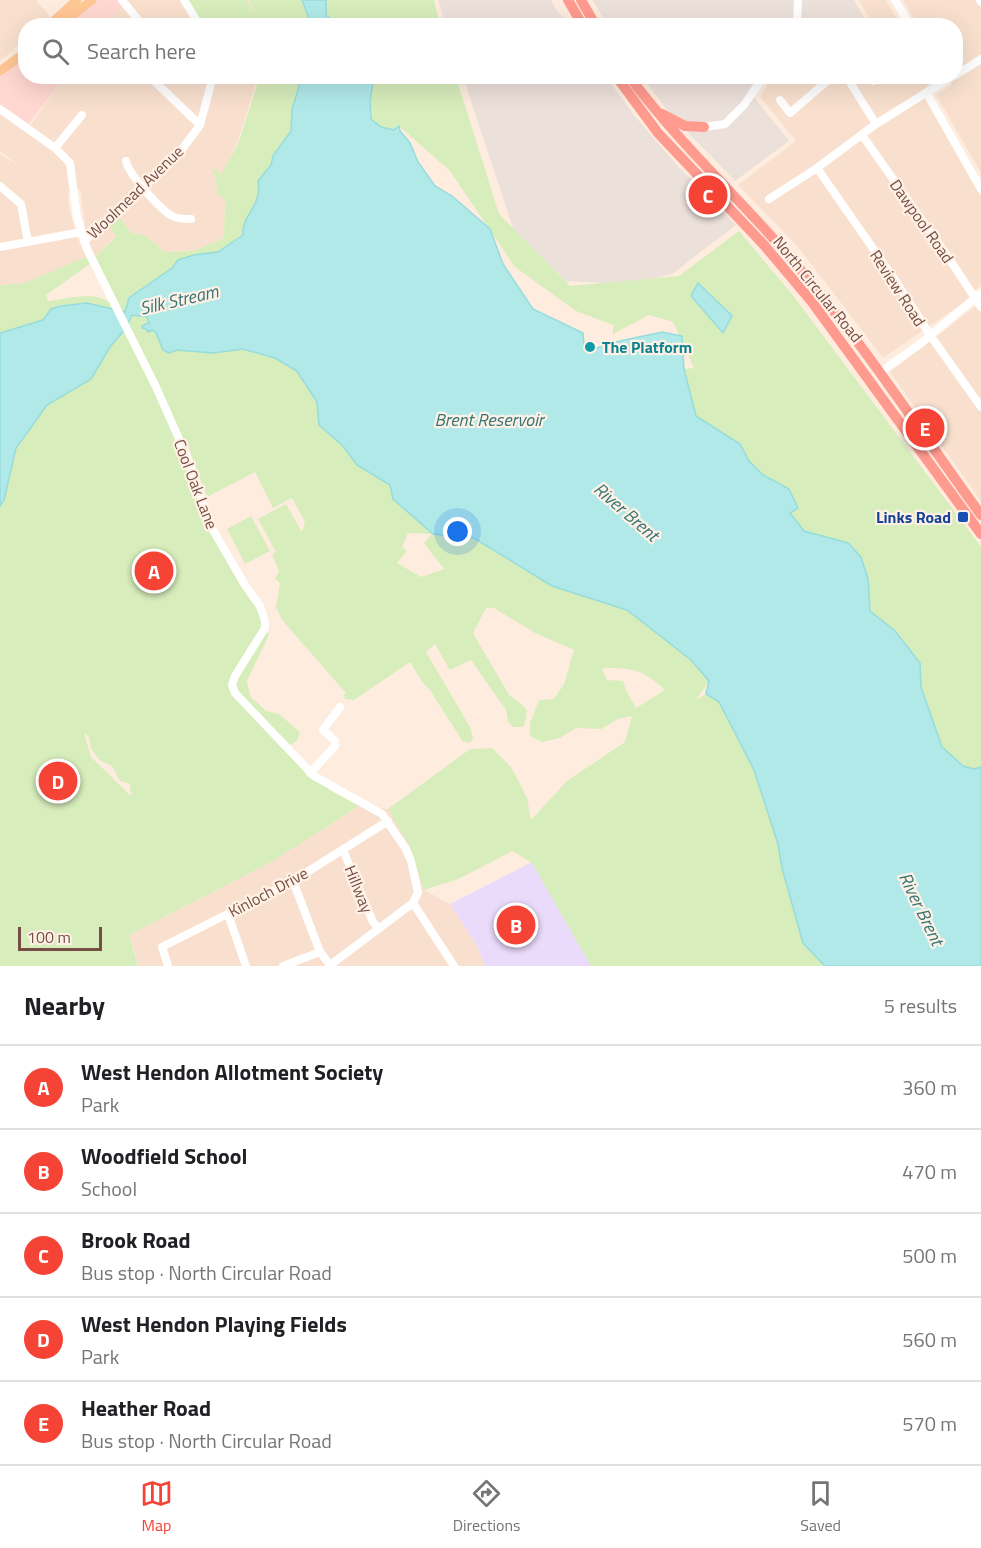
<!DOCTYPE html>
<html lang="en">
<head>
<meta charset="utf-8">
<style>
	:root { --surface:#fff; --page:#f6f6f6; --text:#202124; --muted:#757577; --line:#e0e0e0; --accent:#f54336 }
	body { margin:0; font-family:"Titillium Web",sans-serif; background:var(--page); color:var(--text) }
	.scale { position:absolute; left:18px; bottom:15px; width:84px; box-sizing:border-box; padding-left:6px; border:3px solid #764e44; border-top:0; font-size:16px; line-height:21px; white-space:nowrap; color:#764e44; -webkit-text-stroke:4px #fff1e6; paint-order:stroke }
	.you { position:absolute; left:458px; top:532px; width:21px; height:21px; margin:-15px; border:4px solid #fff; border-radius:50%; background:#1a73e8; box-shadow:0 0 0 9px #1a73e833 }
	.badge { display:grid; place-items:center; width:39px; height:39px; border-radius:50%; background:var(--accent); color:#fff; font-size:20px; font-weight:700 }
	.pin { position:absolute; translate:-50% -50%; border:3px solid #fff; box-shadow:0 2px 6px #0006 }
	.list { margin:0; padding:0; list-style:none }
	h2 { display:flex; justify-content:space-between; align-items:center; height:78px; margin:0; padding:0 24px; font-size:26px }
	h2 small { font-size:20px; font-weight:400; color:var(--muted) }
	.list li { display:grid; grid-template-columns:39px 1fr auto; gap:18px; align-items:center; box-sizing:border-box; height:84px; padding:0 24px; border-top:2px solid var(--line) }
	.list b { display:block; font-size:22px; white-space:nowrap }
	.list p { margin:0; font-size:20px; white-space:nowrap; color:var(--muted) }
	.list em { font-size:20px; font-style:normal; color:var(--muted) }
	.icon { flex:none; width:33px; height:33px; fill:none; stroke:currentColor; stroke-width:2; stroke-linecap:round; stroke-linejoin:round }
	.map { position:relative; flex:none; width:981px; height:966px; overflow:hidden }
	.search { position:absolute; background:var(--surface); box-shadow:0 6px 24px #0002; left:18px; right:18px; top:18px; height:66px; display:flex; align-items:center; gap:15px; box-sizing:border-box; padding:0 21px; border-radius:24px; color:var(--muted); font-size:22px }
	.sheet { height:498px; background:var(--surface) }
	nav { display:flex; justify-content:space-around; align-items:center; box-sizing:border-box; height:84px; border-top:2px solid var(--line); background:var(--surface); font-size:16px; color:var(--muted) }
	nav a { display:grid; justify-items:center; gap:3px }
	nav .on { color:var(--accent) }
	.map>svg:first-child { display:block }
</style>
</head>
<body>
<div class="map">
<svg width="981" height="966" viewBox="0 0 981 966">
	<rect width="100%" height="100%" fill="#feedde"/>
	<!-- residential -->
	<path fill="#f9e0ce" d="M0,0H36L51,18L41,25L26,26L25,39L0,61Z
		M122,0H265V25L100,26Z
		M859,0H886L901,25H873Z
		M903,0H981V173L936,95L952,85L948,77L956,76V26L918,25Z
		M65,77H258L237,144L221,175L214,168L212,169L216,179L217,194L225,199L224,238L193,251L165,252L144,235L131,233L116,235L95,257L86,234L80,189L68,194L69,208L77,237L87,257L25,283L0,285V154L20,166L0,151V109L28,128Z
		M772,77H931L933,80L922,91L981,197V284L966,301L883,358L799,248L738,185L796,141L760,97Z
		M981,302V501L890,372Z
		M359,806L388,809L409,845L424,890L450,904L477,946L485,966H139L129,935L273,861Z"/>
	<!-- commercial -->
	<path fill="#ffd8d1" d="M95,0H122L125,4L100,25L63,26Z
		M25,56L26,76L65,77L27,126L0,108V76Z"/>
	<!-- industrial -->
	<path fill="#ece0da" d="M438,0H551L558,12L571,25H446Z
		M592,0H854L868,25H608Z
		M463,77H606L634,115L675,163L736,225L672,274L629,284L566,281L514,231Z
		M642,77H757L749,91L789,141L735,181L671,115Z"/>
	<!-- education -->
	<path fill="#eadbfa" d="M532,862L591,966H485L477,946L450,904Z"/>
	<!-- green -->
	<path fill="#d7edbb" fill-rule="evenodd" d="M187,0H247L253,10L252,25H204Z
		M249,0H301L310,23L309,26L253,25L254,9Z
		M326,0H434L440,25H337L326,14Z
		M257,77H299L300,82L292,109L291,131L274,156L272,164L258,181C262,205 241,215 243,234L218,252L194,255L178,260L172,268L129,298L126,312L122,311L95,257L116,236L105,222L116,212L131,233L144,235L165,252L193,251L224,238L225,199L217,195L216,179L212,169L213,168L221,174L238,144L257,85Z
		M373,77H456L499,214L570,286L679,276L739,231L795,298L981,547V767L974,769L963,766L942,747L921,687L920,662L895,631L870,611L868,579L848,543L804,531L790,513L788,489L764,475L749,461L740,444L696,416L684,369L694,368L673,322L649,315L613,334V325L576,311L515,267L450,171L400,127L393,130L381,127L371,118L370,101Z
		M86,257L90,264L46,295L48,301C68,299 102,287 115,309L87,303L61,306L50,309L43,320L0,333V285L24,283Z
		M132,315L147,317C152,329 158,337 163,350L213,352L243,349L275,358L297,371L317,402L320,425L343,446L357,465L390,485L433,534L474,538L552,586L627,610L691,660L709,681L696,700L706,694L719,702L754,770L778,844L782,868L803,943L825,966H591L532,863L513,851L458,879L424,890L409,845L388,809L470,749L492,748L511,767L527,798L531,820L567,781L625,742L632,716L618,719L601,729L576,728L560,738L542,742L530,736V723L539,700L554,699L564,684L574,650L535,633L494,608H486L473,633L509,695L519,702L527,710L526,720L523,727H513L508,721L506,710L471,660L450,670L435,644L426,652L470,727L473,738L470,743L463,742L430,690L423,683L410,662L354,700L345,699L344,695L346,693L282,620L276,607L280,583L275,579L279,571L272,555L276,552L258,519L286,504L302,532L305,522L292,498L273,508L255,472L207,497L188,446L179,450L184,457L204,521L240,585L259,612L263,624L231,675L228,687L231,692L329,788V790L359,806L273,861L129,935L138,966H0V506L3,500L15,448L46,406L91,379L110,347L126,328ZM408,533L432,534L424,543L444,569L421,577L397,563L407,551L402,547ZM602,668C633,668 642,669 665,690L636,708L626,690L623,681L607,680ZM84,733L89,737L91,748L99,760L112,766L120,781L130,784L131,796L91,757Z
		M251,516L270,551L245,564L227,529Z
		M264,632L269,633L267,639L247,681L250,696L266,711L279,714L300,732L297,741L290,745L238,693C229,678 255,646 264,632Z"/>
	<!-- water -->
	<path fill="#b1e9e9" stroke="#96dcdc" stroke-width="1.5" d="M302,0H326V15L337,25H309L310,22Z
		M298,77H374L370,101L371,119L381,127L394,130L399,126L400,131L410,143L418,162L435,186L452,196L490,229L503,264L533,309L583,333L584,346L589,352L606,344L662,332L682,336L684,369L696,416L740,444L749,461L763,475L789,489L798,508L790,513L804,531L848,543L861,557L868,579L870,611L895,631L920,663L921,687L942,747L963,766L974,769L981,767V966H825L803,943L782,868L778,844L754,770L719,702L706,694L709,681L691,660L627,610L552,586L474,538L433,534L393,499L390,485L357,465L343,446L319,425L317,402L297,371L275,358L243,349L213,353L177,350L169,353L163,350L156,333L152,330L148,332L146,329L142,328V326L149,323L147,317L132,315L126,328L110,347L91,379L47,405L16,448L4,500L0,506V333L43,320L51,309L61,306L87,303L125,312L129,298L172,268L178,260L194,255L218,252L243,235C241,215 263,206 258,181L271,165L273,156L291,131L292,110L300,83Z
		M698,283L732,316L723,333L691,296Z"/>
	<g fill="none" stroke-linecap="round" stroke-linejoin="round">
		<!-- minor -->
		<path stroke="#fff" stroke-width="8" d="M122,0L143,26
			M184,0L200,26
			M895,0L910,26
			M980,0L981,2
			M797,26L798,0
			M956,75L981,59
			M149,76L200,125
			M846,76L876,124
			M869,76L873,81
			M789,80L793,76
			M927,94L981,189
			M780,100L790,113L833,76
			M0,109L55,148L70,163L77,217L87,249L156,387L188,459L210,525L245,585L260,606L265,621V628L235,676L232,685L235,693L314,776L382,814L406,849L411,861L418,892L413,903L329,966
			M704,127L725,124L744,105L764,76
			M862,135L946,254L981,307
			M55,148L82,115
			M126,161C129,175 160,209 172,216C178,219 186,219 191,219
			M817,168L895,280L930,335L981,407
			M0,186L21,204L28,242
			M769,199L817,168L876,124L953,76
			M84,241L143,188L180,152L200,125L213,76
			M0,247L81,232
			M879,373L920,344L981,293
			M310,773L335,746V741L323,730L340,707
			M343,850L373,922L378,928
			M293,881L320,952L329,964
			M413,903L454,966
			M228,914L246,966
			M168,966L162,947L293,881L388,821
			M283,966L320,952"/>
		<!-- major -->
		<path stroke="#ffc794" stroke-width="9" d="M48,26L77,0
			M59,26L92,0
			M0,71L26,52"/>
		<!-- highway -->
		<path stroke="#ff9a8e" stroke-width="10" d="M568,0L583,26
			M581,0L596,26
			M616,76L658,133L764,245L812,302L981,534
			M629,76C677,141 736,195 789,256C859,337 918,428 981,515
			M662,114L685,126L704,127"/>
	</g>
	<!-- markers -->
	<circle fill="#0f9aa8" stroke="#fff1e6" stroke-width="2" cx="590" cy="347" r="6"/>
	<rect fill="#1a4fb4" stroke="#fff1e6" stroke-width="2" x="957" y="511" width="12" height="12" rx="3"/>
	<g text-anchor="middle" stroke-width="4.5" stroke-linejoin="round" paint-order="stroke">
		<!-- street labels -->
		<g font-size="16" fill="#764e44" stroke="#fff1e6">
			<text transform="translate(135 192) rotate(-44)" y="6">Woolmead Avenue</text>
			<text transform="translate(922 221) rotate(55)" y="6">Dawpool Road</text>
			<text transform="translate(898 288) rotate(57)" y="6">Review Road</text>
			<text transform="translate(818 289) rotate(51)" y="6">North Circular Road</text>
			<text transform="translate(196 484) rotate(69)" y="6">Cool Oak Lane</text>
			<text transform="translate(359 889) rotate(68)" y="6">Hillway</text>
			<text transform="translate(268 892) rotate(-28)" y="6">Kinloch Drive</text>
		</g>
		<!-- culture labels -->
		<g font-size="16" font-weight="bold" fill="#0d838f" stroke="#fff1e6" text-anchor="start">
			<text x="602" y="353">The Platform</text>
		</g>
		<!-- transit labels -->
		<g font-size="16" font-weight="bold" fill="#164399" stroke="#fff1e6" text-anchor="end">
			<text x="951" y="523">Links Road</text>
		</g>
		<!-- water labels -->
		<g font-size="18" font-style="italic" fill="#347676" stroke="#fff1e6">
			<text transform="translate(179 300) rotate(-13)" y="6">Silk Stream</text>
			<text x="489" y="426">Brent Reservoir</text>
			<text transform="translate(626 512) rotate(41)" y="6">River Brent</text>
			<text transform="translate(921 909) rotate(64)" y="6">River Brent</text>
		</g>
	</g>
</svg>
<div class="scale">100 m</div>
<div class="you"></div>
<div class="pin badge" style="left:154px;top:571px">A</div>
<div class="pin badge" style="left:516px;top:925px">B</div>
<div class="pin badge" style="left:708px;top:195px">C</div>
<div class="pin badge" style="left:58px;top:781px">D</div>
<div class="pin badge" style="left:925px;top:428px">E</div>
<div class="search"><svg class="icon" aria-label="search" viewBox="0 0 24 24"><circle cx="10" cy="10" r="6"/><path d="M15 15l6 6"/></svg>Search here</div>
</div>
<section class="sheet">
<h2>Nearby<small>5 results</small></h2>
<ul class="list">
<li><span class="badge">A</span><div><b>West Hendon Allotment Society</b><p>Park</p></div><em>360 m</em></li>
<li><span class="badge">B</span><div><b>Woodfield School</b><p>School</p></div><em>470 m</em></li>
<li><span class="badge">C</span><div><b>Brook Road</b><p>Bus stop · North Circular Road</p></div><em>500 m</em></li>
<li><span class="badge">D</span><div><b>West Hendon Playing Fields</b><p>Park</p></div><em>560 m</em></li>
<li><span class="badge">E</span><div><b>Heather Road</b><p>Bus stop · North Circular Road</p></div><em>570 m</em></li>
</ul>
</section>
<nav>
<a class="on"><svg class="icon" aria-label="map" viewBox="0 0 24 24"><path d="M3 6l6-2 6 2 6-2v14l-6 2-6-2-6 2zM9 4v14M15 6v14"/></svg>Map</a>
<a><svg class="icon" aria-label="directions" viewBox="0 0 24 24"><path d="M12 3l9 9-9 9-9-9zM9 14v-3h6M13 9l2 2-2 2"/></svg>Directions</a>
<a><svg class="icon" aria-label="saved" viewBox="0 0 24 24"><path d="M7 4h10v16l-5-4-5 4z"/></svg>Saved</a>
</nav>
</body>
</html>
